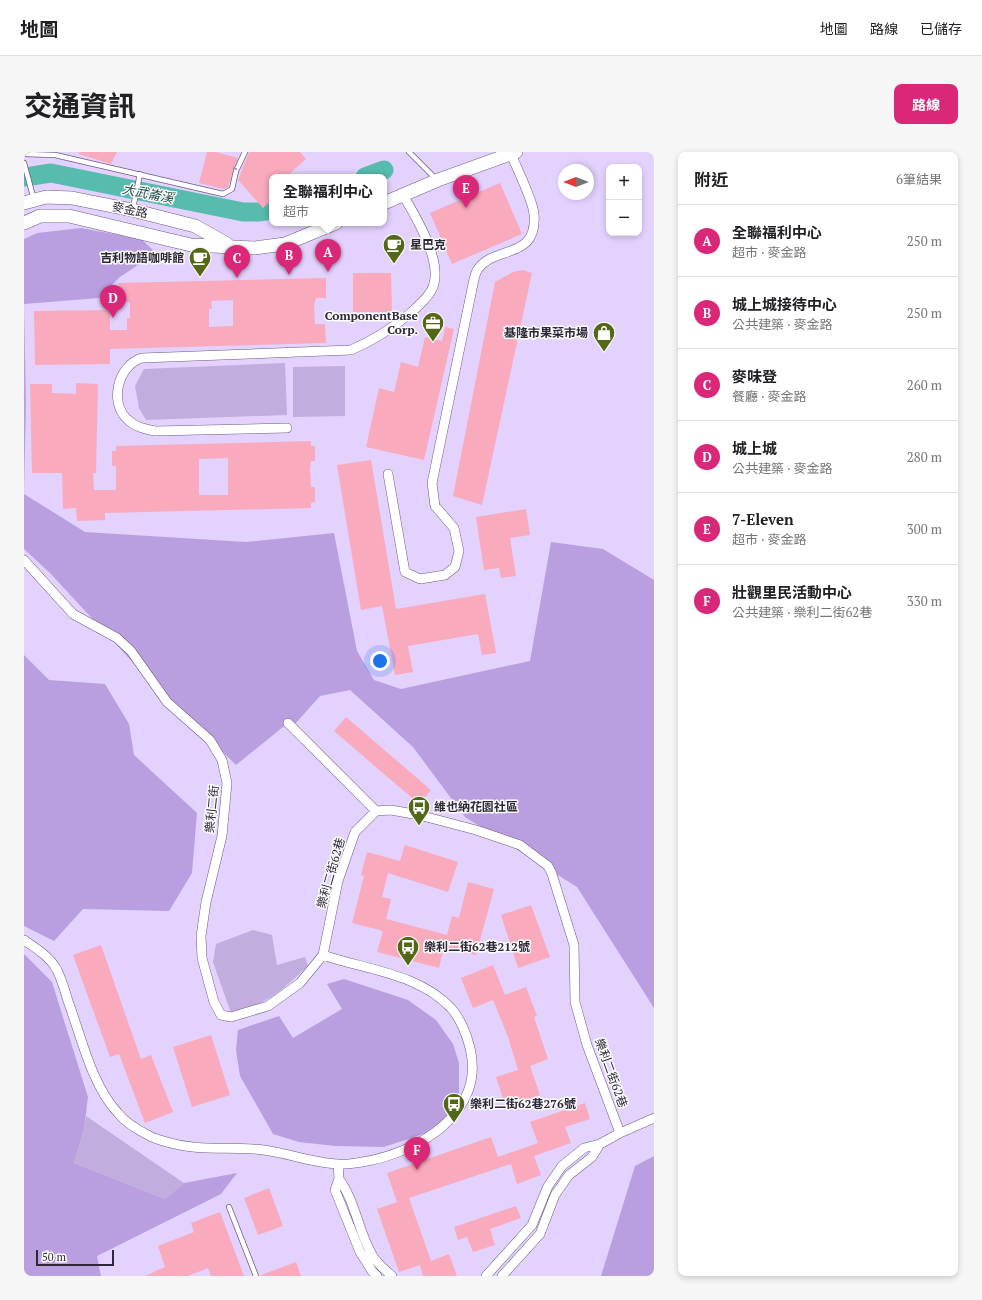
<!DOCTYPE html>
<html lang="zh-TW">
<head>
<meta charset="utf-8">
<style>
	:root { --surface:#fff; --page:#f6f6f6; --text:#202124; --muted:#757577; --line:#e0e0e0; --accent:#db2777 }
	body { margin:0; font-family:"PT Serif","Noto Sans TC",serif; background:var(--page); color:var(--text) }
	.controls { position:absolute; right:12px; top:12px; display:grid; overflow:hidden; border-radius:8px; box-shadow:0 2px 6px #0003 }
	.controls button { width:36px; height:36px; display:grid; place-items:center; padding:0; border:0; border-bottom:1px solid var(--line); background:var(--surface); color:var(--text); font:20px sans-serif }
	.compass { position:absolute; left:534px; top:12px; width:36px; height:36px; border-radius:50%; background:var(--surface); box-shadow:0 2px 6px #0003; rotate:270deg }
	.scale { position:absolute; left:12px; bottom:10px; width:78px; box-sizing:border-box; padding-left:4px; border:2px solid #2e2737; border-top:0; font-size:11px; line-height:14px; white-space:nowrap; color:#2e2737; -webkit-text-stroke:3px #fcfcfc; paint-order:stroke }
	.you { position:absolute; left:356px; top:509px; width:14px; height:14px; margin:-10px; border:3px solid #fff; border-radius:50%; background:#1a73e8; box-shadow:0 0 0 6px #1a73e833 }
	.badge { display:grid; place-items:center; width:26px; height:26px; border-radius:50%; background:var(--accent); color:#fff; font-size:13px; font-weight:700 }
	.pin { position:absolute; translate:-50% -33px; filter:drop-shadow(0 1px 2px #0008) }
	.pin::after { content:''; position:absolute; top:21px; width:14px; height:12px; background:inherit; clip-path:polygon(0 0,100% 0,50% 100%) }
	.popup { position:absolute; left:245px; top:22px; width:118px; height:52px; box-sizing:border-box; display:grid; place-content:center; border-radius:8px; background:var(--surface); filter:drop-shadow(0 1px 3px #0005); font-size:13px; white-space:nowrap; color:var(--muted) }
	.popup b { font-size:15px; color:var(--text) }
	.popup::after { content:''; position:absolute; left:50%; top:100%; margin-left:-8px; border:8px solid transparent; border-top-color:var(--surface) }
	.list { margin:0; padding:0; list-style:none }
	h2 { display:flex; justify-content:space-between; align-items:center; height:52px; margin:0; padding:0 16px; font-size:17px }
	h2 small { font-size:13px; font-weight:400; color:var(--muted) }
	.list li { display:grid; grid-template-columns:26px 1fr auto; gap:12px; align-items:center; box-sizing:border-box; height:72px; padding:0 16px; border-top:1px solid var(--line) }
	.list b { display:block; font-size:15px; white-space:nowrap }
	.list p { margin:0; font-size:13px; white-space:nowrap; color:var(--muted) }
	.list em { font-size:13px; font-style:normal; color:var(--muted) }
	.map { position:relative; flex:none; width:630px; height:1124px; overflow:hidden; border-radius:8px }
	header { display:flex; align-items:center; gap:24px; box-sizing:border-box; height:56px; padding:0 20px; background:var(--surface); border-bottom:1px solid var(--line) }
	header strong { font-size:19px }
	nav { display:flex; gap:22px; margin-inline-start:auto; font-size:14px }
	.intro { display:flex; align-items:center; justify-content:space-between; box-sizing:border-box; height:96px; padding:0 24px }
	h1 { margin:0; font-size:28px }
	.button { padding:10px 18px; border-radius:8px; background:var(--accent); color:#fff; font-size:14px; font-weight:700 }
	main { display:flex; gap:24px; padding:0 24px }
	aside { flex:1; background:var(--surface); border-radius:8px; box-shadow:0 2px 6px #0003 }
	.map>svg:first-child { display:block }
</style>
</head>
<body>
<header>
<strong>地圖</strong>
<nav><a>地圖</a><a>路線</a><a>已儲存</a></nav>
</header>
<div class="intro"><h1>交通資訊</h1><a class="button">路線</a></div>
<main>
<div class="map">
<svg width="630" height="1124" viewBox="0 0 630 1124">
	<rect width="100%" height="100%" fill="#e3d2fd"/>
	<!-- green -->
	<path fill="#c2addf" d="M261,211L263,263L122,268L115,256L111,234L120,217Z
		M321,214V264L269,265V215Z
		M229,778L248,783L253,813L281,805L284,814C258,838 243,853 207,861L189,810L192,792Z
		M62,964L160,1031L141,1047L50,1011L60,977Z"/>
	<!-- forest -->
	<path fill="#ba9fe0" d="M57,76L117,87L132,101L96,125L75,146L0,152L2,252L0,342L61,380L222,390L310,381L333,499L350,528L377,537L506,509L527,390L579,397L630,428V856L553,735L441,665L389,595L326,538L296,544L271,572L264,571L212,613L113,515L26,421L0,397V87L13,81Z
		M0,503L25,528L81,532L105,572L110,603L173,661L168,721L145,759L59,757L30,789L0,774Z
		M0,802L28,830L64,945L60,977L50,1011L141,1047L160,1031L213,1021L197,1042L73,1104L77,1124H0Z
		M320,827L384,848L412,868L429,892L435,911V943L417,976L360,995L311,994L275,990L249,982L216,924L212,898L214,878L255,864L269,886L318,857L303,832Z
		M630,1004V1124H577L611,1014Z"/>
	<g fill="none" stroke-linecap="round" stroke-linejoin="round">
		<!-- river -->
		<path stroke="#57bcae" stroke-width="19" d="M0,25L27,21L219,60H234L248,58
			M341,25L360,18"/>
	</g>
	<!-- building -->
	<path fill="#f9aabd" fill-rule="evenodd" d="M55,0H93L87,12L55,2Z
		M183,0H192L214,6L204,35L200,37L175,31Z
		M225,0H276L282,7L262,25H248V48L239,56L214,28Z
		M476,31L498,82L428,112L406,61Z
		M499,118L508,121L458,353L429,344L471,130L489,120Z
		M329,121H367L368,160H329Z
		M302,126V146H292L290,154L291,172H301L302,191L86,197V212L11,213L10,159L86,158V178H103V166H106V150H96L95,131ZM209,148V174L185,175V157H188L187,149Z
		M421,175L430,177L400,308L342,295L355,236L370,240L377,210L394,215L401,185L418,189Z
		M52,231L74,232L72,321H69L70,338H92V314H88V299H92V294L287,289V294H291V309H287L286,317L287,335H291V350L287,351V356L81,361V368L53,369L52,356L39,357L38,321H8L6,232H28V241L52,242ZM204,306V343H175V307Z
		M347,308L372,457L461,442L472,501L458,503L454,482L384,494L389,520L371,523L358,454L337,458L313,313Z
		M502,357L506,383L486,386L492,424L477,426L475,416L460,418L452,365Z
		M322,565L407,638L395,652L310,579Z
		M381,693L434,710L424,740L364,721L358,745L367,747L362,767L423,783L428,764L435,766L444,730L470,737L452,803L420,795L415,816L353,800L359,779L328,771L340,724L337,723L343,700L376,709Z
		M507,753L526,805L494,816L477,763Z
		M77,793L117,907L127,903L149,960L121,971L95,902L86,905L49,803Z
		M469,813L481,843L502,835L513,864L510,865L524,907L506,914L516,943L482,955L472,925L494,918L484,885L469,848L449,856L437,826Z
		M187,883L206,943L168,955L149,895Z
		M561,951L566,967L541,975L547,991L510,1004L517,1023L493,1032L487,1012L385,1046L407,1109L425,1102L433,1124H399L396,1113L375,1120L353,1057L373,1050L363,1021L467,985L474,1005L514,991L506,970Z
		M245,1036L259,1074L234,1083L220,1046Z
		M492,1054L497,1066L466,1077L471,1093L449,1100L443,1085L434,1088L430,1075Z
		M196,1060L220,1124H187L184,1116L164,1124H121L141,1115L134,1094L170,1080L167,1071Z
		M272,1110L277,1124H237V1123Z"/>
	<g fill="none" stroke-linecap="round" stroke-linejoin="round">
		<!-- lane casing -->
		<g stroke="#6b5c80" stroke-width="6">
			<path id="lane" d="M385,0L412,27
				M0,2L31,3L199,42L208,37L212,19L221,0
				M0,11L10,48
				M109,56L116,22
				M205,1055L232,1124"/>
		</g>
		<!-- street casing -->
		<g stroke="#6b5c80" stroke-width="10">
			<path id="street" d="M263,276L131,279C121,277 111,275 103,267C85,250 94,213 118,206L327,198C348,189 366,178 384,163C392,156 402,148 407,139C422,114 392,65 379,43
				M364,322L381,420L396,427L421,423L431,415L435,399L430,376L411,354L408,331L449,132C450,127 451,121 454,117C471,93 514,108 510,62C509,48 493,17 487,2
				M0,408L49,462L93,486L107,499L143,550L186,588L198,608L203,631L198,684L182,750L177,784L178,806L190,850L197,863L207,865L244,854L276,831L299,803L314,729L331,680L352,659L367,658L395,663L452,678L496,693L524,714L528,722L550,793L551,850L563,893L596,981
				M264,571L352,659
				M0,788C12,796 26,805 33,818C38,828 41,839 44,849C57,884 68,934 94,961C101,970 114,978 124,983C128,986 134,987 139,989C172,999 196,995 229,997C257,998 285,1011 314,1012C321,1013 331,1011 338,1010C394,1001 462,961 446,896C443,883 436,866 427,856C394,821 342,818 299,803
				M314,1012L315,1027L311,1038L336,1100L348,1119L353,1124
				M315,1027C331,1049 334,1077 347,1101C352,1111 360,1117 368,1124
				M462,1124L508,1073L524,1034L538,1014L560,996L576,992L596,981L630,966
				M478,1124L516,1082L531,1043L545,1023L568,1005L576,992"/>
		</g>
		<!-- secondary casing -->
		<g stroke="#6b5c80" stroke-width="14">
			<path id="secondary" d="M0,51L22,45L48,46L108,58L171,74L203,92
				M360,51L414,28L492,0
				M0,71L16,64H45L167,93L230,96L261,92L312,71"/>
		</g>
		<!-- lane -->
		<use href="#lane" stroke="#fff" stroke-width="4.5"/>
		<!-- street -->
		<use href="#street" stroke="#fff" stroke-width="9"/>
		<!-- secondary -->
		<use href="#secondary" stroke="#fff" stroke-width="13"/>
		<!-- path-bridge -->
		<path stroke="#a194b5" stroke-width="2" stroke-dasharray="4 2" stroke-linecap="butt" d="M209,16L215,18"/>
	</g>
	<!-- icons -->
	<defs>
		<g id="cafe-pin" transform="scale(1.15)"><path d="M0 17L-7.5 6A9.5 9.5 0 1 1 7.5 6Z" fill="#536816" stroke="#fcfcfc"/><path d="M-5.5-4.5H6V0H3Q3 3.5 0 3.5H-2.5Q-5.5 3.5-5.5 0ZM3-3.2v2h1.7v-2ZM-6 4.5H4V6H-6Z" fill="#fff"/></g>
		<g id="office-pin" transform="scale(1.15)"><path d="M0 17L-7.5 6A9.5 9.5 0 1 1 7.5 6Z" fill="#536816" stroke="#fcfcfc"/><path d="M-6-3h4V-5.5h4V-3h4V5H-6ZM-1-4.5V-3h2v-1.5ZM-6 0V1H6V0Z" fill="#fff"/></g>
		<g id="shop-pin" transform="scale(1.15)"><path d="M0 17L-7.5 6A9.5 9.5 0 1 1 7.5 6Z" fill="#536816" stroke="#fcfcfc"/><path d="M-5-2.5h2.3a2.7 3.5 0 0 1 5.4 0H5L5.5 6h-11ZM-1.5-2.5h3a1.5 2.3 0 0 0-3 0Z" fill="#fff"/></g>
		<g id="bus-pin" transform="scale(1.15)"><path d="M0 17L-7.5 6A9.5 9.5 0 1 1 7.5 6Z" fill="#536816" stroke="#fcfcfc"/><path d="M-5-6H5V4H4V6H2V4H-2V6H-4V4H-5ZM-3.5-4V0h7V-4ZM-3.5 1.2v1.5H-2V1.2ZM2 1.2v1.5H3.5V1.2Z" fill="#fff"/></g>
	</defs>
	<g fill-rule="evenodd">
		<use href="#cafe-pin" x="370" y="93"/>
		<use href="#cafe-pin" x="176" y="106"/>
		<use href="#office-pin" x="409" y="171"/>
		<use href="#shop-pin" x="580" y="181"/>
		<use href="#bus-pin" x="395" y="655"/>
		<use href="#bus-pin" x="384" y="795"/>
		<use href="#bus-pin" x="430" y="952"/>
	</g>
	<g text-anchor="middle" stroke-width="3" stroke-linejoin="round" paint-order="stroke">
		<!-- street labels -->
		<g font-size="12" fill="#2e2737" stroke="#fcfcfc">
			<text transform="translate(106 58) rotate(12)" y="4">麥金路</text>
			<text transform="translate(188 657) rotate(-84)" y="4">樂利二街</text>
			<text transform="translate(307 721) rotate(-74)" y="4">樂利二街62巷</text>
			<text transform="translate(587 921) rotate(70)" y="4">樂利二街62巷</text>
		</g>
		<!-- poi labels -->
		<g font-size="12" font-weight="bold" fill="#2e2737" stroke="#fcfcfc" text-anchor="start">
			<text x="386" y="97">星巴克</text>
			<text x="160" y="110" text-anchor="end">吉利物語咖啡館</text>
			<text x="394" y="168" text-anchor="end">ComponentBase<tspan x="394" dy="14">Corp.</tspan></text>
			<text x="564" y="185" text-anchor="end">基隆市果菜市場</text>
			<text x="410" y="659">維也納花園社區</text>
			<text x="400" y="799">樂利二街62巷212號</text>
			<text x="446" y="956">樂利二街62巷276號</text>
		</g>
		<!-- water labels -->
		<g font-size="13" font-style="italic" fill="#1d4a44" stroke="#fcfcfc">
			<text transform="translate(124 41) rotate(11)" y="5">大武崙溪</text>
		</g>
	</g>
</svg>
<div class="controls">
<button>+</button>
<button>−</button>
</div>
<svg class="compass" viewBox="-18 -18 36 36"><path d="M0-13l5 13h-10z" fill="#e53935"/><path d="M0 13l5-13h-10z" fill="#757577"/></svg>
<div class="scale">50 m</div>
<div class="you"></div>
<div class="pin badge" style="left:304px;top:120px">A</div>
<div class="popup"><b>全聯福利中心</b>超市</div>
<div class="pin badge" style="left:265px;top:123px">B</div>
<div class="pin badge" style="left:213px;top:126px">C</div>
<div class="pin badge" style="left:89px;top:166px">D</div>
<div class="pin badge" style="left:442px;top:56px">E</div>
<div class="pin badge" style="left:393px;top:1018px">F</div>
</div>
<aside>
<h2>附近<small>6筆結果</small></h2>
<ul class="list">
<li><span class="badge">A</span><div><b>全聯福利中心</b><p>超市 · 麥金路</p></div><em>250 m</em></li>
<li><span class="badge">B</span><div><b>城上城接待中心</b><p>公共建築 · 麥金路</p></div><em>250 m</em></li>
<li><span class="badge">C</span><div><b>麥味登</b><p>餐廳 · 麥金路</p></div><em>260 m</em></li>
<li><span class="badge">D</span><div><b>城上城</b><p>公共建築 · 麥金路</p></div><em>280 m</em></li>
<li><span class="badge">E</span><div><b>7-Eleven</b><p>超市 · 麥金路</p></div><em>300 m</em></li>
<li><span class="badge">F</span><div><b>壯觀里民活動中心</b><p>公共建築 · 樂利二街62巷</p></div><em>330 m</em></li>
</ul>
</aside>
</main>
</body>
</html>
